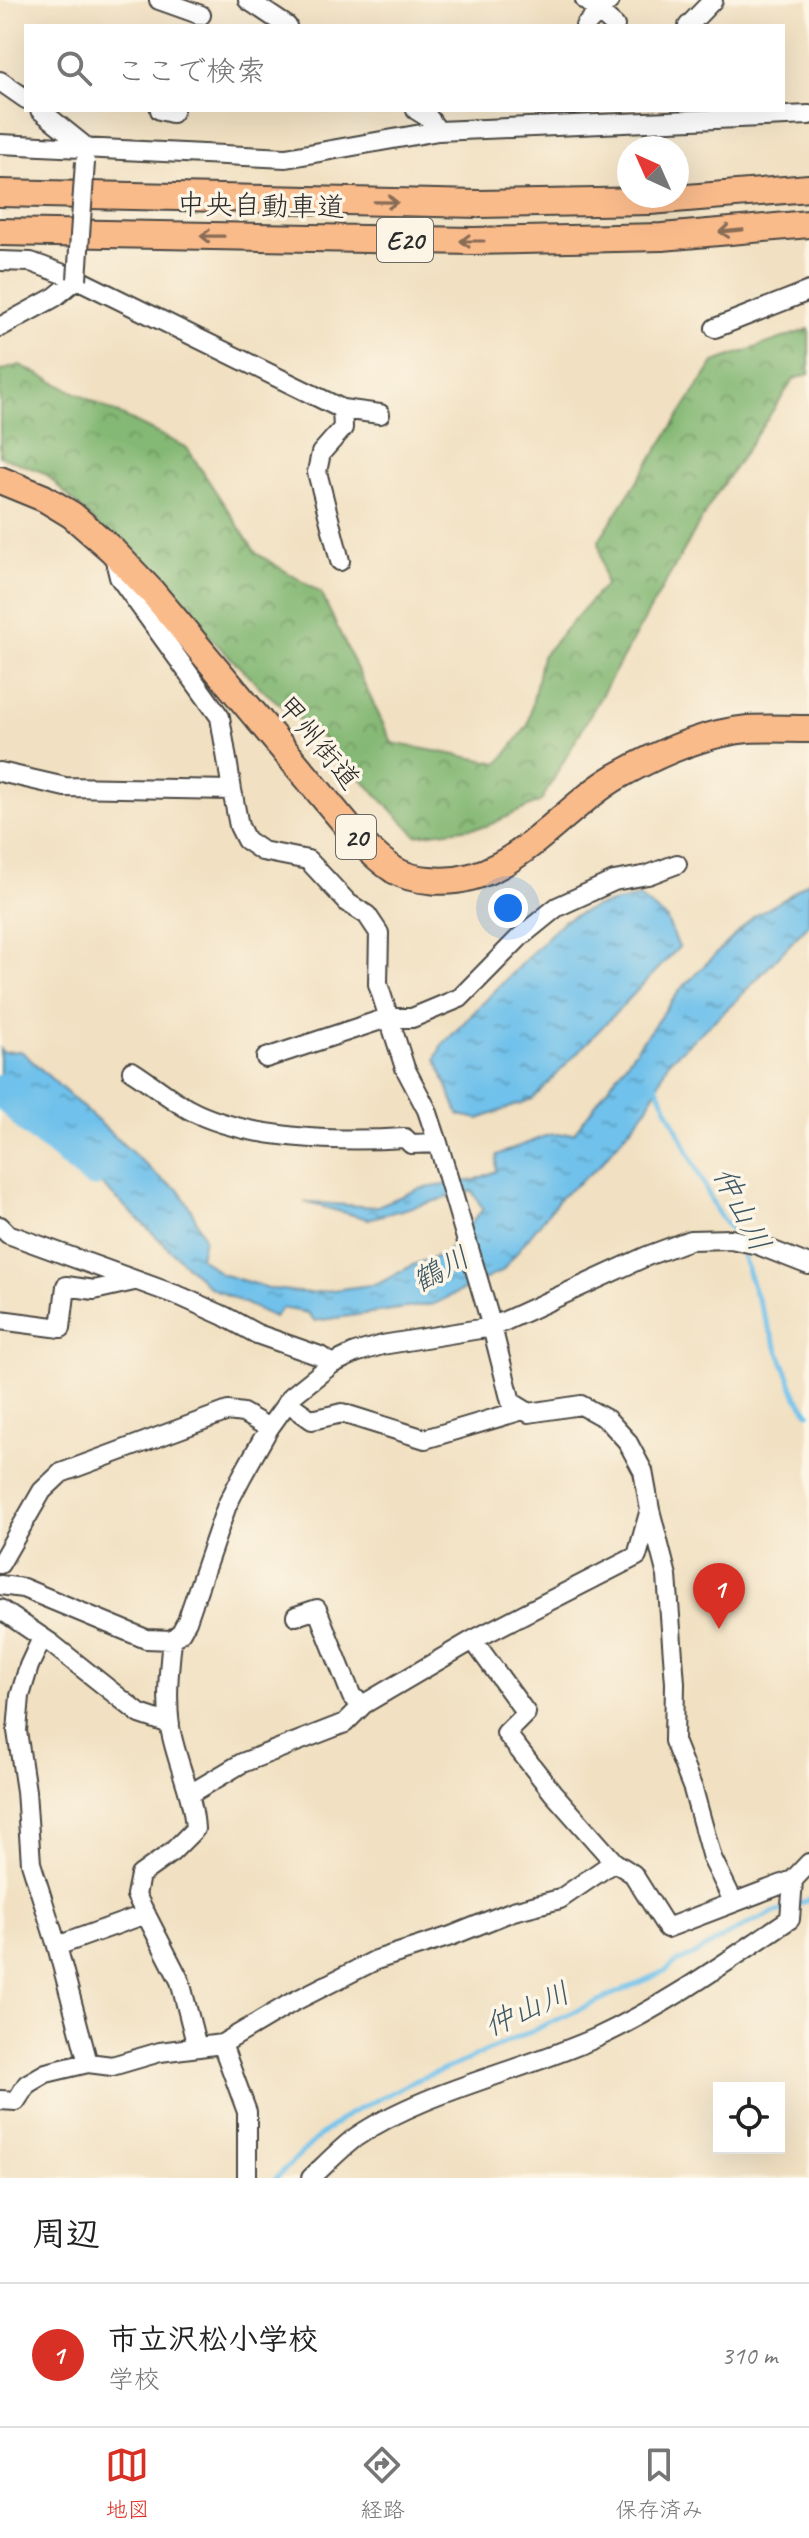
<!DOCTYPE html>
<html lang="ja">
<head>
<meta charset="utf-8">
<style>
	:root { --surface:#fff; --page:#f6f6f6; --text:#222; --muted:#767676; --line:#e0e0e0; --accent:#d93025 }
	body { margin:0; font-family:Caveat,"Klee One",sans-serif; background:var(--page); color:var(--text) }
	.controls { position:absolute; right:24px; bottom:24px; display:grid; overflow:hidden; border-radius:0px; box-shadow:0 8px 32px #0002 }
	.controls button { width:72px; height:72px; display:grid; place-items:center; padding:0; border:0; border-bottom:2px solid var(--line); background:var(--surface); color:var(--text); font:40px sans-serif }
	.compass { position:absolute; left:617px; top:136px; width:72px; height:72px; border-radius:50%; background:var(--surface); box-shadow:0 8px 32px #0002; rotate:315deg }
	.you { position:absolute; left:508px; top:908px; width:28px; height:28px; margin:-20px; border:6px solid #fff; border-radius:50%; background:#1a73e8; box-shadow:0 0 0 12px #1a73e833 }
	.badge { display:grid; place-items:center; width:52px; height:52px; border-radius:50%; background:var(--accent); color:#fff; font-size:26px; font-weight:700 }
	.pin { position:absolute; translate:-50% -66px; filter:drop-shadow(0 2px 4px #0008) }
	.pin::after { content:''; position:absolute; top:42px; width:28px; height:24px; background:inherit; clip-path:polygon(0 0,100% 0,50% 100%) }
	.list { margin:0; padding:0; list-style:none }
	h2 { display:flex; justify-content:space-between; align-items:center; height:104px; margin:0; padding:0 32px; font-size:34px }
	h2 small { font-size:26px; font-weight:400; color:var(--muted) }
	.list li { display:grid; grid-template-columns:52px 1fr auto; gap:24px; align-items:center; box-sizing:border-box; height:144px; padding:0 32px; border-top:2px solid var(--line) }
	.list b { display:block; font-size:30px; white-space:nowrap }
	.list p { margin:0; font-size:26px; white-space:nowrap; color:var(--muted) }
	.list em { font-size:26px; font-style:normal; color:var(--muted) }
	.icon { flex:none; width:44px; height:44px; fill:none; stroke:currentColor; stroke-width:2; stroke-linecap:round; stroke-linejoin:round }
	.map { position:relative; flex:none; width:809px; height:2178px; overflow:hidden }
	.search { position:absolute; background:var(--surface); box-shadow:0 8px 32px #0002; left:24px; right:24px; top:24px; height:88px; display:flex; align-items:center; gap:20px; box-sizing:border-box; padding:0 28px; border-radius:0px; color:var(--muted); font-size:30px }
	.sheet { height:248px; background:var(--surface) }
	nav { display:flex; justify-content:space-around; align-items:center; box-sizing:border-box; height:112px; border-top:2px solid var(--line); background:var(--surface); font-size:22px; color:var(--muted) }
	nav a { display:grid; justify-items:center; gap:4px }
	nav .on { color:var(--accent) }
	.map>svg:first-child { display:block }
</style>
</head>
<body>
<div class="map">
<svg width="809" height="2178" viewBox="0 0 809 2178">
	<defs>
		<pattern id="forest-crowns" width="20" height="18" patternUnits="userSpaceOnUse" patternTransform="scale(2)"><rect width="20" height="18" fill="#84b874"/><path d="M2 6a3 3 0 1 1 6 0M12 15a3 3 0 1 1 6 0" fill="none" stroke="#6c965f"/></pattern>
		<pattern id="water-ripples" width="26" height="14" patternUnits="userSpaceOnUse" patternTransform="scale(2)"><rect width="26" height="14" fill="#6fc1eb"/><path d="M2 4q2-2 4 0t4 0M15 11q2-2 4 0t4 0" fill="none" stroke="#5b9dbf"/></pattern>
	</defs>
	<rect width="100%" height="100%" fill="#fcf5e5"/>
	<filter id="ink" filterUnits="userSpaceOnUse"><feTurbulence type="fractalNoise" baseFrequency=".0125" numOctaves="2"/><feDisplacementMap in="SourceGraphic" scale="16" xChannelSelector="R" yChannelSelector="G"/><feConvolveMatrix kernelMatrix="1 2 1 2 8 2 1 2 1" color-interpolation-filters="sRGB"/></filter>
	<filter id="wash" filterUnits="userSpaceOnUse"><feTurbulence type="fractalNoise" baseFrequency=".006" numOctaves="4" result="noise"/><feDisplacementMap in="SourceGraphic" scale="32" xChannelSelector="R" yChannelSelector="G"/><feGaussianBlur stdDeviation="1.8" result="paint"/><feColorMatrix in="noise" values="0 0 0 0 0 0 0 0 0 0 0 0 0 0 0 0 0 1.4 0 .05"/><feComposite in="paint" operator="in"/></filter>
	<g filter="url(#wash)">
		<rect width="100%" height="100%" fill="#f1e0c1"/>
		<!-- forest -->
		<path fill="url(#forest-crowns)" stroke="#587250" stroke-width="2" d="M809,329V374L794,379L712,501L541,801L487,826L416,835L322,738L265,692L45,473L0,456V371L20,365L187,448L256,553L321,593L392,743L499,763L528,725L542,656L605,585L599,540L714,362Z"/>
		<!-- water -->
		<path fill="url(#water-ripples)" stroke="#4d768b" stroke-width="2" d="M809,881V924L737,1000L668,1062L648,1107L598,1167L560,1198L502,1271L434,1304L315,1321L308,1313L282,1308L274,1317L209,1287L0,1087V1049L3,1052L21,1051L160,1178L179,1190L192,1211L204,1238L200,1257L221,1274L272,1289L310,1293L378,1284L413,1265L446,1253L483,1209L472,1191L368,1219L304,1202L375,1207L419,1189L475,1180L496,1171L497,1155L548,1135L574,1133L681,989L753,917L786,898Z
			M639,897L666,918L679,947L533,1099L479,1119L459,1115L436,1059L441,1046L563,921L594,907Z"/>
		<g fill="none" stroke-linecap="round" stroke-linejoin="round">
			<!-- stream -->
			<path stroke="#6fc1eb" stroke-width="5" d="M655,1083L718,1214L736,1236
				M739,1245L755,1293L797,1397L809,1413
				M796,1905L809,1900
				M276,2178L320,2135L349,2114L414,2081L456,2065L667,1970C676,1961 685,1959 695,1954C725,1937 753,1919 787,1908"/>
			<!-- river -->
			<path stroke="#6fc1eb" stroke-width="30" d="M0,1090L30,1121L93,1172"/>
		</g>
	</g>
	<g filter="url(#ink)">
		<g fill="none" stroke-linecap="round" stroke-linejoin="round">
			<!-- minor casing -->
			<g stroke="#494642" stroke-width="22">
				<path id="minor" d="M159,0L201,15
					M248,0L287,26
					M585,0L615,26
					M585,26L610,0
					M688,26L713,0
					M0,81L26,99
					M40,110L86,147
					M160,110L172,113L174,110
					M416,110L429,118L438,131
					M0,144L286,158L438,131L809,115
					M0,261L31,262L77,279L342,409L380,414
					M0,327L55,297L77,279
					M715,328L809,291
					M113,552L119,577L220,717L232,790L239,826L246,840L262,851L308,860L348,903L367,915L379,933L378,984L405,1068L427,1110L438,1143L492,1327L511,1402L529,1413L581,1405L608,1420L627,1441L643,1471L650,1510L667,1576L675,1683L674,1741L693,1789L712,1858L733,1901
					M340,561L317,472L321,453L343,428L342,409
					M0,772L65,787L232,790
					M266,1058L387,1018H412L460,998L520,937L557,907L614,881L648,875L677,864
					M132,1071C151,1083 169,1098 188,1109C245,1140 341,1142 405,1138L411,1144L438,1143
					M0,1226L8,1234L182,1297L224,1316L257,1334L320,1356L332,1364
					M0,1320L61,1328L66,1286L94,1290L134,1281
					M287,1402L312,1420L342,1413L425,1439L523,1410
					M0,1564L42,1491L61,1473L228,1411L243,1413L269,1428
					M0,1585L23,1588L146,1639L172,1640L181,1632L187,1621L227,1505L242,1476L269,1428L292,1396L332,1364L355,1353L382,1345L492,1327L647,1256L690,1240L731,1239L758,1245L809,1265
					M0,1609L52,1644L140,1714L170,1724
					M296,1616L317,1609L352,1697L364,1704L473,1640L637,1556L649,1513
					M42,1638L29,1666L20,1696L17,1731L26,1791L31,1863L57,1946L88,2063
					M172,1640C169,1669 166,1697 170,1727C176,1762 193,1793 195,1829L172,1852L140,1875L136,1895L180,1981L197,2047
					M473,1640L526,1713L506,1733L553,1793L614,1862
					M190,1794L242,1763L345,1723L364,1704
					M57,1946L146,1914
					M222,2044L247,2112V2178
					M0,2100L16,2101L27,2084L46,2073L88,2063L112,2066L160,2052L222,2044L291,2003L376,1960L451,1936L513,1911L560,1899L614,1862L633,1874L667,1928L793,1880L809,1863
					M311,2178C326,2164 340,2149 356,2137C423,2091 523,2071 598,2037C667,2005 727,1961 790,1919L793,1880"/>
			</g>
			<!-- highway casing -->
			<g stroke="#494642" stroke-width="30">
				<path id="highway" d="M0,193L479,204L650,201L809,188
					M0,232L473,241L662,237L809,224
					M0,480L44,498L72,515L112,550L152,592L361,842C371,852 382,862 394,870C404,876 416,879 429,880C507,890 555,813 616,777C655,755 703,733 748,729C768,728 789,729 809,729"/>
			</g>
			<!-- minor -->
			<use href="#minor" stroke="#fff" stroke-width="18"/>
			<!-- highway -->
			<use href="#highway" stroke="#fabb8b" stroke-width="26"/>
			<!-- minor-bridge casing -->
			<g stroke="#494642" stroke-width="22" stroke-linecap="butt">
				<path id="minor-bridge" d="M77,279L85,162"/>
			</g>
			<!-- minor-bridge -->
			<use href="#minor-bridge" stroke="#fff" stroke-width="18"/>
		</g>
		<!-- one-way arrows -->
		<defs><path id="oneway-shaft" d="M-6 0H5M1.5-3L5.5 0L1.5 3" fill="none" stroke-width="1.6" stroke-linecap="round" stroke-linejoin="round" transform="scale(2)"/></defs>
		<g stroke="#886c56">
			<use href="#oneway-shaft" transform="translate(386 202) rotate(1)"/>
			<use href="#oneway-shaft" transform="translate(731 231) rotate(175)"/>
			<use href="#oneway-shaft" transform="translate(212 236) rotate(-179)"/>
			<use href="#oneway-shaft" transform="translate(472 241) rotate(180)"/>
		</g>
	</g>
	<g text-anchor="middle" stroke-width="7" stroke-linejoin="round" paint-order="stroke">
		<!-- shield labels -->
		<g fill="#fcf5e5" stroke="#6a6863" stroke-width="2">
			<rect x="377" y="218" width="56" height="44" rx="6"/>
			<rect x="336" y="815" width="40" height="44" rx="6"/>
		</g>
		<g font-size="26" font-weight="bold" fill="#2b2b2b">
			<text x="405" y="249">E20</text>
			<text x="356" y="846">20</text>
		</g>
		<!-- street labels -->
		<g font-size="28" fill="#2b2b2b" stroke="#fcf5e5">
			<text transform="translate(261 205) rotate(1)" y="10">中央自動車道</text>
			<text transform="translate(319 742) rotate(50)" y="10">甲州街道</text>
		</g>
		<!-- water labels -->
		<g font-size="30" font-style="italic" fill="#3f5865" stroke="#fcf5e5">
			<text transform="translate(742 1209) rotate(63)" y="10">仲山川</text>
			<text transform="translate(441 1269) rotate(-29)" y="10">鶴川</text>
			<text transform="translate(527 2009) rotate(-24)" y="10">仲山川</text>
		</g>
	</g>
</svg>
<div class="controls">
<button><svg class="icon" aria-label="locate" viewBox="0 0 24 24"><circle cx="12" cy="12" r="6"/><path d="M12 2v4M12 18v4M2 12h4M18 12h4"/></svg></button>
</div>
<svg class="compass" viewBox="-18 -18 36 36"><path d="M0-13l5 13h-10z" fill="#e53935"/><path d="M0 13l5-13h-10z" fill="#767676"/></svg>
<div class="you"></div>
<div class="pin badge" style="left:719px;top:1629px">1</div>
<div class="search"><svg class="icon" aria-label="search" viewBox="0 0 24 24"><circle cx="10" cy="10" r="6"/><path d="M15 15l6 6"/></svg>ここで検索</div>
</div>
<section class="sheet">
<h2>周辺<small></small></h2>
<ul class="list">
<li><span class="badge">1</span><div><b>市立沢松小学校</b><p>学校</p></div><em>310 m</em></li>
</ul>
</section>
<nav>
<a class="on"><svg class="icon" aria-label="map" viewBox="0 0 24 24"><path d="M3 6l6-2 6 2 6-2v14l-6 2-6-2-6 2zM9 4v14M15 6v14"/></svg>地図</a>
<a><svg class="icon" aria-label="directions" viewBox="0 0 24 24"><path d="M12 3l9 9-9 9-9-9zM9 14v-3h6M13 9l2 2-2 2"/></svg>経路</a>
<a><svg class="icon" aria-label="saved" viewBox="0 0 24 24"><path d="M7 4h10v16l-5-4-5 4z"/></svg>保存済み</a>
</nav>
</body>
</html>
